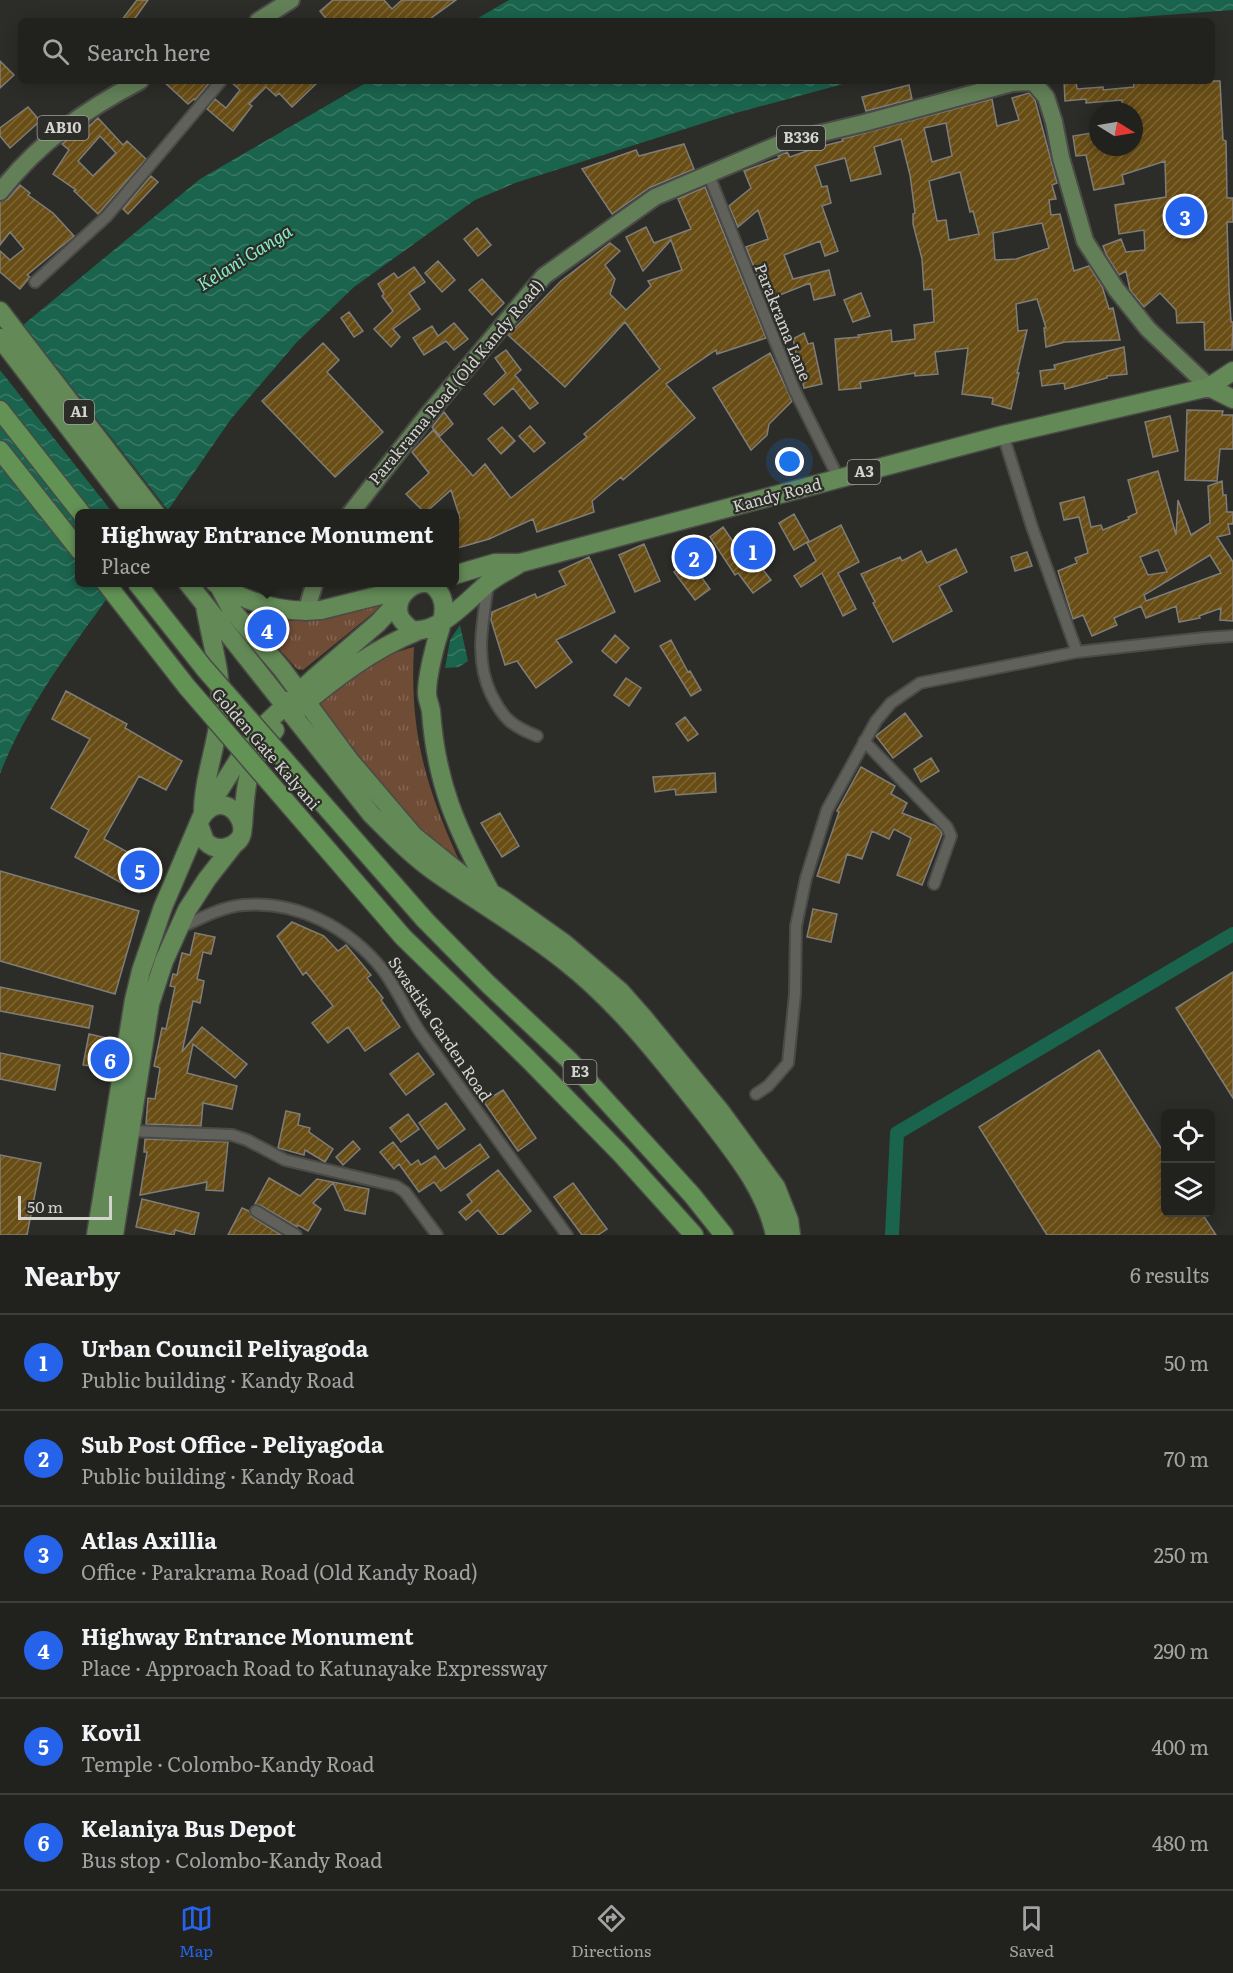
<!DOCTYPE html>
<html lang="en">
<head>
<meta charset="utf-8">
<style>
	:root { --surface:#21221e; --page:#292a27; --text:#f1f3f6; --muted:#a2a4a4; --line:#3e3f3c; --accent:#2563eb }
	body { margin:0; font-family:Literata,serif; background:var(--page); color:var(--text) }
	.controls { position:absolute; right:18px; bottom:18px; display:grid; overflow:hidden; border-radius:9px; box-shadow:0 3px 15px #0003 }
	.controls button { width:54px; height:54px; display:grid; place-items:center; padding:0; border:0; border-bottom:2px solid var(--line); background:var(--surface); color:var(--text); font:30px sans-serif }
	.compass { position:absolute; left:1089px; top:102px; width:54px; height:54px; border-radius:50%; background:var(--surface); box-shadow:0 3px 15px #0003; rotate:101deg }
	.scale { position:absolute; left:18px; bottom:15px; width:94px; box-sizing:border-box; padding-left:6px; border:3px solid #d3d3d0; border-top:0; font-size:16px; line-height:21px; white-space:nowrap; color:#d3d3d0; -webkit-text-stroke:4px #2c2d28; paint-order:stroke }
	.you { position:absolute; left:790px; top:462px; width:21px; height:21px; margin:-15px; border:4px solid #fff; border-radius:50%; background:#1a73e8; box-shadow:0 0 0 9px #1a73e833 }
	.badge { display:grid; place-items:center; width:39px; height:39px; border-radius:50%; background:var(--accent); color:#fff; font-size:20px; font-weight:700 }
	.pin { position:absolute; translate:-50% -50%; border:3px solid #fff; box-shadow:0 2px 6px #0006 }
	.popup { position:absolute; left:75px; top:509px; width:384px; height:78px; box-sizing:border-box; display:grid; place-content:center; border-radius:9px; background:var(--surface); filter:drop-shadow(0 2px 4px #0005); font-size:20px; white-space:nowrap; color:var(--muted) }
	.popup b { font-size:22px; color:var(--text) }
	.popup::after { content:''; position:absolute; left:50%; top:100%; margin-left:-12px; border:12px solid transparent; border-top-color:var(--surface) }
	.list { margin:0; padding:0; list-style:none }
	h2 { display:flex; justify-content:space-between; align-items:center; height:78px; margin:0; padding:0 24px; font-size:26px }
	h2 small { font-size:20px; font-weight:400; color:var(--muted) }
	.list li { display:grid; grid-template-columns:39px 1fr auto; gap:18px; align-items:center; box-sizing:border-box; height:96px; padding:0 24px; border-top:2px solid var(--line) }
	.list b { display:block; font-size:22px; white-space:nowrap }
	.list p { margin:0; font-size:20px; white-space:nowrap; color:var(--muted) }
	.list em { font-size:20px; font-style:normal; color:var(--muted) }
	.icon { flex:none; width:33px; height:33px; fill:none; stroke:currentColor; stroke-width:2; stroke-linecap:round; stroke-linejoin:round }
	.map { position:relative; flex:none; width:1233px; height:1235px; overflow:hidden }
	.search { position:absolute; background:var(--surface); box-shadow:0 3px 15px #0003; left:18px; right:18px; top:18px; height:66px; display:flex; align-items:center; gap:15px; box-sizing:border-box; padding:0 21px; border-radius:9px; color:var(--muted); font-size:22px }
	.sheet { height:654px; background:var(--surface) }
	nav { display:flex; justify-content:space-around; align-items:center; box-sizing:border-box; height:84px; border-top:2px solid var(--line); background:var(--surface); font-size:16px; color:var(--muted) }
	nav a { display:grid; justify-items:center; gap:3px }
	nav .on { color:var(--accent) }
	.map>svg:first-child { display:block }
</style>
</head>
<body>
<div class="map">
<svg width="1233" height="1235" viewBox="0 0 1233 1235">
	<defs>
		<pattern id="grass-tufts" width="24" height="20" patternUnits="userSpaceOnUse" patternTransform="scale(1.5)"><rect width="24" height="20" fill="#6f4c36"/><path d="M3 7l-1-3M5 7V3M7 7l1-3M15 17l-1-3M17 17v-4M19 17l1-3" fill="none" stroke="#836552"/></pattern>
		<pattern id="water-waves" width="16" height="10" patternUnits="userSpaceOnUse" patternTransform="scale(1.5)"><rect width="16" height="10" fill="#1a634c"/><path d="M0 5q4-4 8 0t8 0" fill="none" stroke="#3a7865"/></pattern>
		<pattern id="building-hatch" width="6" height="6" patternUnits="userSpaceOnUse" patternTransform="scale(1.5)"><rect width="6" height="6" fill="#684d15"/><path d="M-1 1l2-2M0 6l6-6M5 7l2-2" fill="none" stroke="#7d6636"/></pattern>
	</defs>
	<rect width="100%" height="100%" fill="#2c2d28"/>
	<!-- grass -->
	<path fill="url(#grass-tufts)" d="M388,601L303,670L297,669L247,613C264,615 281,621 298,621C329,621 358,609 388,601Z
		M414,647C409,735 427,791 463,869L425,837L391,800L318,701C346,678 378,656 414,647Z"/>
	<!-- water -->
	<path fill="url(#water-waves)" d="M509,0H1233V10L1085,21H473Z
		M369,81H854L732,114L515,183L475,200L354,287L296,343L231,419L166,513L80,514V582L118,583C75,644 27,704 0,774V344L200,179Z
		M460,625L468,661L459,667L445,668L450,640Z"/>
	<!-- pier -->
	<path fill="#2c2d28" d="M21,322L170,513L169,514L113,513L0,370V340Z"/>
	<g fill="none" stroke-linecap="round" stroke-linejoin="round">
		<!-- canal -->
		<path stroke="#1a634c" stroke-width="14" d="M892,1235L897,1133L1233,934"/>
	</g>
	<!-- building -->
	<path fill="url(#building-hatch)" stroke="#807d78" stroke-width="1.5" fill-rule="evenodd" d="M137,0H148L133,21H121Z
		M333,0H384L392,9L402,0H456L427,21H328L320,11Z
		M0,61L14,75L0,88Z
		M163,81H211L195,100L194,99L188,104Z
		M230,81H319L292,107L279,93L276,96L266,87L249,104L252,106L233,131L207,109L215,99L226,108L240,90Z
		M1064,81H1076L1077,89L1103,87V90L1134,87L1133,81H1220L1223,140L1226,141L1227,198H1233V222H1227L1229,289L1231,322H1233L1232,350H1205L1204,322L1177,323L1176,310L1160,293L1144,307L1130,290L1126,271L1119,275L1107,256L1103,246L1121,239L1126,252L1145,250L1144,230L1119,234L1115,205L1166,197L1165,161L1122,175L1124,184L1094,190L1086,155L1076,156L1073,136L1098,132V147H1134V111H1126L1125,106L1122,107V100L1086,103V99L1065,101Z
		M909,85L912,99L866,111L862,97Z
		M1029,93L1035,100L1057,183L1052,185L1056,199L1049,200L1051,215L1060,214L1074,271L1089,266L1102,286L1109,309L1113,308L1120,340L1065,342L1046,347L1044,328H1046L1037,299L1016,304L1018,331L1027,330L1017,373H1019L1011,409L992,404L993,398L962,394L968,348L935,352L938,374L915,376V373L860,382L861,388L839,390L835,339L859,337L858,335L891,330L892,342L915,339L914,325L934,322L932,289L924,290L922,259L913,224V214L915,213L910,175L901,139L874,147L881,174L851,181L845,158L815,166L822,187L827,186L831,203L822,206L838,251L825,256L820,241L784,255L793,279L829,270L835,295L814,300L810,283L767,300L746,247L768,239L758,210L738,227L729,206L751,188L744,171L779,158L778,156L787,152L790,157L815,148L843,141L842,139L992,99L997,126L1019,120L1012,98ZM946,123L952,156L932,162L924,128ZM960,172L970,212L973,211L979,234L949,240L946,220L937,221L929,181ZM1042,223L1049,248L1016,259L995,260L993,233Z
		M28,107L40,121L10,148L0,136V128Z
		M98,118L123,145L127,141L146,159L98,214L74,191L76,190L53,174L69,150L62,144L85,126L87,128ZM100,136L116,153L93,176L78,161Z
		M684,144L694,169L649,188L612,214L582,169L636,150L639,156Z
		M151,176L158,182L128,214L123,209Z
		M20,185L30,193L28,195L53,213L74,236L27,275L30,277L20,289L0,272V251L10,260L24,249L10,232L0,245V202L8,199Z
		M705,187L766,338L717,354L716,350L666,384L695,418L623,480L621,477L592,501L594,512L537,532L533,519L489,539L454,549V520L460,518L451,490L425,513L406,494L429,473L412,452L433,430L473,476L485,464L511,498L587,437L584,434L660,369L625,322L565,387L508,335L561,281L610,243L620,251L605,265L615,279L610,294L626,310L651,286L648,281L682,270L671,240L643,271L626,237L646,227L654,243L691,229L678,199Z
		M477,228L491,245L478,256L464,239Z
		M438,261L455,280L442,292L425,273Z
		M414,267L425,282L409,293L420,309L393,329L400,337L391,347L374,329L393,311L382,296L384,294L378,284L394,273L398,278Z
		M482,279L504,303L492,315L469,290Z
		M861,293L870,316L853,322L844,300Z
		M349,312L363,331L354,337L341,318Z
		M454,323L468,339L454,350L446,341L424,355L413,338L432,326L438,336Z
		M804,333L808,344L813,343L822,384L804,388L793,339Z
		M323,343L339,360L327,372L383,432L335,477L262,401Z
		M1124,347L1127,374L1107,376V378L1065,389L1064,383L1042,386L1040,371L1055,369L1054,365Z
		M506,350L521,370L515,375L538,403L530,409L513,388L494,405L484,394L506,373L495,358Z
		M770,353L792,401L769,424L767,435L751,450L713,388Z
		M1187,410L1223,411L1222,415H1233V449H1220L1217,481L1185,480Z
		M444,412L453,424L440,436L432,427Z
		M1170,416L1178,451L1153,457L1145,422Z
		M530,426L545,443L534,452L519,436Z
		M502,427L515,441L501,454L488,439Z
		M1158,471L1176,535L1178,500L1191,535L1210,523L1208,486L1222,481L1223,495H1226L1227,512H1233V524H1228L1230,534L1217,537L1233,562V621L1220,620L1221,608L1199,616L1200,618L1179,622L1176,606L1146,618L1141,606L1114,618L1117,625L1092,636L1083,615L1073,619L1058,571L1077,563L1075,558L1088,553L1079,517L1064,520L1060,503L1084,497L1091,527L1101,525L1103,530L1129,519L1128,517L1137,513L1128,480ZM1158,550L1167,572L1148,575L1140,557ZM1210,555L1221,573L1146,601L1144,595Z
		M794,514L809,541L794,550L779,523Z
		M841,525L859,562L838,573L856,609L843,616L822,573L801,587L794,576L816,561L807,543Z
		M723,527L753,571L760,566L771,580L753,593L738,573L735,575L710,537Z
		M644,544L660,581L635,592L619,555Z
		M956,549L967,572L939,586L952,611L893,642L873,603L875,602L861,574L900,557L902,561L921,551L927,563Z
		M1027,552L1032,566L1015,571L1011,557Z
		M589,557L615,612L556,640L572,662L536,688L517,661L505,665L491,620L492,612L535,594L537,598L566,585L559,571Z
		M690,561L710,589L695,600L674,572Z
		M615,635L629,648L616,663L602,651Z
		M671,640L688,672L690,671L701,690L691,696L660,646Z
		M626,678L641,688L629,706L614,695Z
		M66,691L127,724L125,728L182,761L166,790L139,776L104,839L154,867L139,893L75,857L89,830L51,808L90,739L52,719Z
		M905,713L922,736L893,758L876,736Z
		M685,717L698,734L688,741L676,724Z
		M931,758L939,771L921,782L914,769Z
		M861,767L895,786L891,794L907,803L902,813L936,826L941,831L942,834L922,885L897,875L911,838L894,829L889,839L872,831L862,859L847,854L839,883L817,876L839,812L837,811Z
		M715,773L716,792L676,795L675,789L655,792L653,777Z
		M500,813L519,846L502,857L481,823Z
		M0,871L139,911L115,994L0,961Z
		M813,909L837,914L831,942L807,937Z
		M292,922L324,936L338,951L346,945L371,975L367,978L383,998L381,1000L400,1027L365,1051L348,1027L328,1043L312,1023L333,1006L306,972L303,975L277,936Z
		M195,933L215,937L211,954L203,952L197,979L204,981L200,1003L193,1001L182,1052L202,1027L247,1064L235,1078L193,1044L187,1073L237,1086L232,1109L203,1103L201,1126L146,1124L148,1098L155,1099L160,1068L154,1066L162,1028L166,1029L175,987L170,986L173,974L177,975L182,953L190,955Z
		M1233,972V1098L1176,1008Z
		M0,987L93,1006L89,1028L0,1011Z
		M89,1034L107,1038L101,1068L83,1065Z
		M1099,1050L1166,1156V1212H1201L1216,1235H1047L979,1127Z
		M0,1053L60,1065L55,1090L0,1079Z
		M418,1053L434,1074L406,1095L390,1074Z
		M503,1090L536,1138L518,1151L484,1102Z
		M446,1103L465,1129L438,1149L419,1123Z
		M286,1111L300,1114L298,1125L310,1128L309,1132L333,1149L325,1162L305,1150L304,1155L278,1148Z
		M408,1114L419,1129L401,1142L390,1128Z
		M145,1139L228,1142L223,1191L206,1190L207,1182L140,1195L147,1152H144Z
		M353,1141L360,1149L343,1165L336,1157Z
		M393,1142L411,1165L418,1160L421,1165L435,1156L445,1169L480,1144L489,1157L441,1191L434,1182L419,1192L399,1164L394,1169L380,1152Z
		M0,1155L41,1163L27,1235H0Z
		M498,1170L531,1211L502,1235H499L478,1210L466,1220L459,1212L472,1202L467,1195Z
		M269,1178L300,1196L317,1179L369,1189L365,1214L345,1210L333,1183L313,1203L321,1209L308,1231L298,1225L297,1227L260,1205L255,1204Z
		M573,1183L607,1229L598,1235H582L554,1197Z
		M142,1199L199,1213L194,1235L175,1230L174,1235L136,1227Z
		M242,1208L249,1211L252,1217L281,1235H228Z"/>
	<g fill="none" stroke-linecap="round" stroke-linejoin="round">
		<!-- minor casing -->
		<g stroke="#4a4a46" stroke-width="14">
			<path id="minor" d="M708,173L794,389L839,479
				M35,282L107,216L221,81
				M1003,435L1032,527L1077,652
				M488,584C483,622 474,658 491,694C503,718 511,726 537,736
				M864,741L947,827L951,836L934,884
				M180,928C199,919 221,907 243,905C297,900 349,928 382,969C395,986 404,1006 415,1024C421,1035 429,1044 436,1054C479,1114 523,1175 567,1235
				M756,1094L768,1086L788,1063L795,994L796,926L806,878L827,810L876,721L891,703L920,683L1077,652L1204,638L1233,636
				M131,1131L232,1135L247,1140L285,1160L396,1186L405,1192L437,1235
				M256,1211L296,1235"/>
		</g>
		<!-- primary casing -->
		<g stroke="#4a4a46" stroke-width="20">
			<path id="primary" d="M258,21L291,0
				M0,192C38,143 86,109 140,81
				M350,514L426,417L544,276L655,197L784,142L864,123L1012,83L1033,82L1046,97L1054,122L1061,158L1085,241L1116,289L1148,329L1209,387
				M306,612L315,582"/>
		</g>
		<!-- trunk casing -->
		<g stroke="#4a4a46" stroke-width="21">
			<path id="trunk" d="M0,311L156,514
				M0,338L135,514
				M1209,387L1233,399
				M454,575L495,563H520L1003,435L1209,387L1233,371
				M187,582L371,814C391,834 411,855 435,872C479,903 525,929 567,963C621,1006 662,1060 705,1114C733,1151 765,1188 775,1235
				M215,583C248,603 282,614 321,610L409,588
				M218,584L231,609L282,669L350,761L414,836L467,879L502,899L564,943L620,991L643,1017L721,1112L776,1187L789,1220L791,1235
				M297,710C335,678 373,649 418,631
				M203,813C203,779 217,746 220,712C223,676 211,641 205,606
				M205,813L254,735L314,678L378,623L401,598
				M243,826C246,784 245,764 275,730
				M491,893C457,829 436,784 431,711C430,705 427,699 427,693C427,677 432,658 436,643C442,623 452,599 431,584C414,579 394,596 399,615C401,621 407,626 412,630C439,634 468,600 487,584C497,576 509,570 519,564
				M96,1235L134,1000L141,971L163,907L201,818C226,780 264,837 227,847C218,850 211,847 205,841L199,825
				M114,1235L150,1004L164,961L187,910L207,879L236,842"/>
		</g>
		<!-- motorway casing -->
		<g stroke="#4a4a46" stroke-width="21">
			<path id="motorway" d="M0,410L82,514
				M0,450L80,551
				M425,920L488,984L570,1061L692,1195L724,1235
				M403,937L528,1059L621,1154L694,1235"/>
		</g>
		<!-- minor -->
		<use href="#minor" stroke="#61615b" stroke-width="10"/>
		<!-- primary -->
		<use href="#primary" stroke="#627f57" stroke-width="16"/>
		<!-- trunk -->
		<use href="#trunk" stroke="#628956" stroke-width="18"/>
		<!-- motorway -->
		<use href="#motorway" stroke="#629355" stroke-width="18"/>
		<!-- motorway-bridge casing -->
		<g stroke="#4a4a46" stroke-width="21" stroke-linecap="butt">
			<path id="motorway-bridge" d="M105,582L187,687L403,937
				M136,582L204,668L425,920"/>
		</g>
		<!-- motorway-bridge -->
		<use href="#motorway-bridge" stroke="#629355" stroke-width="18"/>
	</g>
	<g text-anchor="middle" stroke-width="4.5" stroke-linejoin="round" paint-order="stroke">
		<!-- shield labels -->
		<g fill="#2c2d28" stroke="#a1a19e" stroke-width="1.5">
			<rect x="37.5" y="116" width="51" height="24" rx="4.5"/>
			<rect x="777" y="126" width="48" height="24" rx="4.5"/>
			<rect x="64" y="400" width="30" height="24" rx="4.5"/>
			<rect x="847.5" y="460" width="33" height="24" rx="4.5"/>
			<rect x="563.5" y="1060" width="33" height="24" rx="4.5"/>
		</g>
		<g font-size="15" font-weight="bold" fill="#d3d3d0">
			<text x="63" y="133">AB10</text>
			<text x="801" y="143">B336</text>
			<text x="79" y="417">A1</text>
			<text x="864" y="477">A3</text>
			<text x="580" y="1077">E3</text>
		</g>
		<!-- street labels -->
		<g font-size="16" fill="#d3d3d0" stroke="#2c2d28">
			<text transform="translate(783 322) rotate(68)" y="6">Parakrama Lane</text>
			<text transform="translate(456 382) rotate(-50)" y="6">Parakrama Road (Old Kandy Road)</text>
			<text transform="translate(777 495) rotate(-15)" y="6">Kandy Road</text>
			<text transform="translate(266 749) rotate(49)" y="6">Golden Gate Kalyani</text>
			<text transform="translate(440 1029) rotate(56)" y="6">Swastika Garden Road</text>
		</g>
		<!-- water labels -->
		<g font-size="18" font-style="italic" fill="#87edc8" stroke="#2c2d28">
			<text transform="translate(245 258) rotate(-32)" y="6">Kelani Ganga</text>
		</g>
	</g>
</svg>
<div class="controls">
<button><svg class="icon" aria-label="locate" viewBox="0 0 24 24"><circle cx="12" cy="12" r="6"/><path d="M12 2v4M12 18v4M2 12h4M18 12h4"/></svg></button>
<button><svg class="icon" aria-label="layers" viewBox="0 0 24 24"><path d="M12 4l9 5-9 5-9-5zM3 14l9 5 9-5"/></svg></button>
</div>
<svg class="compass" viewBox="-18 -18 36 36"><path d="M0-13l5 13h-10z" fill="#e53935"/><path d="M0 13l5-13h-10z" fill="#a2a4a4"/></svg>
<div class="scale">50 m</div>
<div class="you"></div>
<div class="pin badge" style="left:753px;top:550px">1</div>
<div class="pin badge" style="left:694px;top:557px">2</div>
<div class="pin badge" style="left:1185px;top:216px">3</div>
<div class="pin badge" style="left:267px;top:629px">4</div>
<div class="popup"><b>Highway Entrance Monument</b>Place</div>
<div class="pin badge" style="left:140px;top:870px">5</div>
<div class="pin badge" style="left:110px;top:1059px">6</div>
<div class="search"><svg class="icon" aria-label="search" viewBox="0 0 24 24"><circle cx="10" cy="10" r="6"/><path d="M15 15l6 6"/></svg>Search here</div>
</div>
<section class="sheet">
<h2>Nearby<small>6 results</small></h2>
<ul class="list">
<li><span class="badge">1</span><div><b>Urban Council Peliyagoda</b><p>Public building · Kandy Road</p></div><em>50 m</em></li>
<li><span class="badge">2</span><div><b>Sub Post Office - Peliyagoda</b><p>Public building · Kandy Road</p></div><em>70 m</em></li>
<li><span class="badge">3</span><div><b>Atlas Axillia</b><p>Office · Parakrama Road (Old Kandy Road)</p></div><em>250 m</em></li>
<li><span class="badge">4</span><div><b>Highway Entrance Monument</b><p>Place · Approach Road to Katunayake Expressway</p></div><em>290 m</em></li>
<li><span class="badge">5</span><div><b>Kovil</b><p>Temple · Colombo-Kandy Road</p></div><em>400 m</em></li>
<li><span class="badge">6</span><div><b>Kelaniya Bus Depot</b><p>Bus stop · Colombo-Kandy Road</p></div><em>480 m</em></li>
</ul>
</section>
<nav>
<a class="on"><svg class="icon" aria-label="map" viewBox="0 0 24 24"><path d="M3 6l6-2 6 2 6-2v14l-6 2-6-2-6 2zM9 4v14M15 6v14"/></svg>Map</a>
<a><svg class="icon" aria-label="directions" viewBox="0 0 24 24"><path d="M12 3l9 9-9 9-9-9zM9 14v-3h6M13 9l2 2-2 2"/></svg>Directions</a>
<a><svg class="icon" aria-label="saved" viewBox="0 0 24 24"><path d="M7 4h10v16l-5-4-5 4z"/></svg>Saved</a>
</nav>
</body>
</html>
